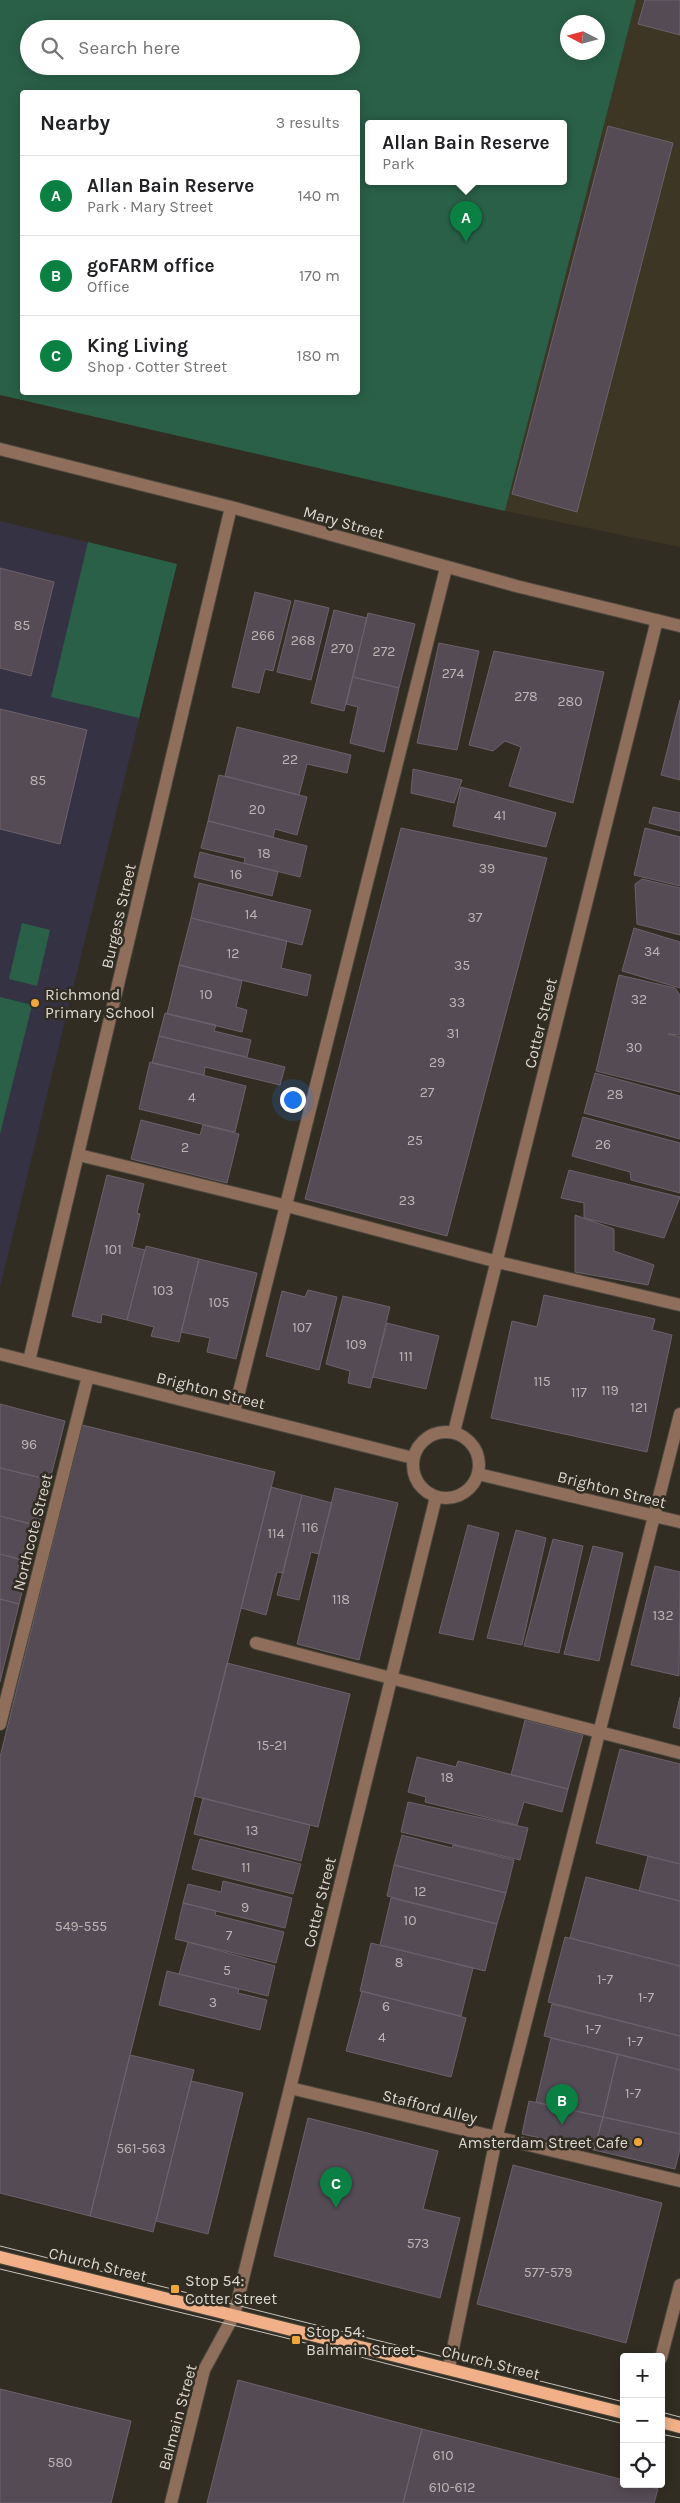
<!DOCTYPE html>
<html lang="en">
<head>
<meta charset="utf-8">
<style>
	:root { --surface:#fff; --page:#f6f6f6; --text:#202124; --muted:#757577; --line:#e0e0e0; --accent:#0b8043 }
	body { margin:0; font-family:Karla,sans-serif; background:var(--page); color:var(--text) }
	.controls { position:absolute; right:15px; bottom:15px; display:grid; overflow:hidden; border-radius:5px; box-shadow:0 2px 12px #0003 }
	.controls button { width:45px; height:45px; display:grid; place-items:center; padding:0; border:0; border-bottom:1px solid var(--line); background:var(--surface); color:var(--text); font:25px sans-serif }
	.compass { position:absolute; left:560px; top:15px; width:45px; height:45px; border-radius:50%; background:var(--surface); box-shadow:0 2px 12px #0003; rotate:276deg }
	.you { position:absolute; left:292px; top:1099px; width:18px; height:18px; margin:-12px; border:4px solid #fff; border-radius:50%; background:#1a73e8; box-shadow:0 0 0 8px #1a73e833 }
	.badge { display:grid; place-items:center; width:32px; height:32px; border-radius:50%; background:var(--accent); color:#fff; font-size:16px; font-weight:700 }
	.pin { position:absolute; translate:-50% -41px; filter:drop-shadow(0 1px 2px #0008) }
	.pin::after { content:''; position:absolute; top:26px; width:18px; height:15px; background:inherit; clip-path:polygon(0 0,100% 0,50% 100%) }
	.popup { position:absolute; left:365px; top:120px; width:202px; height:65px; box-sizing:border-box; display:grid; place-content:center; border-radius:5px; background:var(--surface); filter:drop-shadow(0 1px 4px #0005); font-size:16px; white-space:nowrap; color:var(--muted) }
	.popup b { font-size:19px; color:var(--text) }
	.popup::after { content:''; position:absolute; left:50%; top:100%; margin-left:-10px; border:10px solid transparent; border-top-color:var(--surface) }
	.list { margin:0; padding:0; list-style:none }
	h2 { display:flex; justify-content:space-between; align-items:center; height:65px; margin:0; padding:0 20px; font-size:21px }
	h2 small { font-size:16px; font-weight:400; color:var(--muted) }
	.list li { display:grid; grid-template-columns:32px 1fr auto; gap:15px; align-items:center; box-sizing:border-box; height:80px; padding:0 20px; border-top:1px solid var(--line) }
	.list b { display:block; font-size:19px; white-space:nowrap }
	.list p { margin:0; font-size:16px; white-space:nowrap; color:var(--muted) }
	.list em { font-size:16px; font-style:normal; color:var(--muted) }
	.icon { flex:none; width:28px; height:28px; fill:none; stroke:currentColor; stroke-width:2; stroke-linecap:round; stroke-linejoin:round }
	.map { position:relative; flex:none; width:680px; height:2503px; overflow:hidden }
	.search { position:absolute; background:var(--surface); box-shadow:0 2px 12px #0003; left:20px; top:20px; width:340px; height:55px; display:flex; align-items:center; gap:12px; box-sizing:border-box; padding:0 18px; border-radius:28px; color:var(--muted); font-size:19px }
	.panel { position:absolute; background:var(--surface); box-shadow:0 2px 12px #0003; left:20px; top:90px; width:340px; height:305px; border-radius:5px }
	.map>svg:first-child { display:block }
</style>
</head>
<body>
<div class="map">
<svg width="680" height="2503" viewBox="0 0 680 2503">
	<rect width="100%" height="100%" fill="#322d22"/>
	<!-- built -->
	<path fill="#3d3624" d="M636,0H680V547L505,511Z"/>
	<!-- education -->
	<path fill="#353243" d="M0,521L177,564L0,1287Z"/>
	<!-- green -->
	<path fill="#2a6048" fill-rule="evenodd" d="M0,0H636L505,511L0,395ZM568,22H598V52H568ZM29,29H351V66H29ZM22,92H358V392H22ZM564,123V181H368V123Z
		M88,542L177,564L139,718L51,697Z
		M22,923L50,930L37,986L9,979Z
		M0,997L32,1005L0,1134Z"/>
	<!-- building -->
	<path fill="#554b55" stroke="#6c616c" d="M645,0H680V35L638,24Z
		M608,126L673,143L577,512L512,494Z
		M0,568L54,582L31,676L0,668Z
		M255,592L291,601L273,671L265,669L259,693L232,687Z
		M295,600L329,608L311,680L277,672Z
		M334,610L367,618L344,711L311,703Z
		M368,613L415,624L399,688L353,677Z
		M439,643L479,651L457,750L417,743Z
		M494,651L604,672L573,803L509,786L521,747L505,741L493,751L469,745Z
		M353,677L399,688L384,752L350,743L358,707L346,704Z
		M680,700V780L661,775Z
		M0,709L87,730L60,844L0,829Z
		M237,727L351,755L347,773L307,764L299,795L225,776Z
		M413,769L462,780L454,803L411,793Z
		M219,775L307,797L297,835L275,829L273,837L208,821Z
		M461,787L556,813L546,847L453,826Z
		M653,807L680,813V831L649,823Z
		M208,821L307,846L300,877L244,863L245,858L201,848Z
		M401,828L547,858L447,1236L305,1199Z
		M645,828L680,837V886L634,875Z
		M200,852L278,872L272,896L194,877Z
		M642,879L680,888V935L637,924L635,884Z
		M199,883L311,910L302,945L191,918Z
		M191,918L287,941L281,968L311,975L307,996L179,965Z
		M634,928L680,942V988L622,971Z
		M179,965L242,981L236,1007L247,1010L242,1032L167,1014Z
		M619,975L675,988L680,995V1035L668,1034L680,1037V1092L596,1071Z
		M165,1013L216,1025L214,1031L251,1040L247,1057L159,1036Z
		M159,1036L285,1067L280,1085L205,1067L204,1075L152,1063Z
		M150,1062L246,1086L235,1132L139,1109Z
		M595,1073L680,1096V1139L584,1113Z
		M583,1117L680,1143V1193L631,1180L630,1172L572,1156Z
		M141,1120L200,1135L203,1125L239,1134L227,1183L131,1159Z
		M569,1170L680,1197L664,1238L584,1218V1203L561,1198Z
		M107,1175L144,1184L137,1213L140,1214L132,1247L145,1250L127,1320L102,1314L101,1323L72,1316Z
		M575,1215L614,1229V1251L654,1265L648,1285L575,1272Z
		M146,1246L199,1259L179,1342L151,1336L154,1327L127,1320Z
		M199,1259L257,1273L236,1359L207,1352L210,1338L181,1332Z
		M308,1290L337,1297L319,1370L266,1356L282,1291L305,1297Z
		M544,1295L655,1319L652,1330L672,1335L647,1452L491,1418L512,1321L537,1327Z
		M343,1296L390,1307L370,1388L348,1383L350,1371L326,1364Z
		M387,1323L439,1336L426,1389L373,1377Z
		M0,1404L65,1421L50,1480L0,1468Z
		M82,1425L275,1472L90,2216L0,2193V1757Z
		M0,1468L50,1480L39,1526L0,1516Z
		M271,1487L302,1495L283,1573L277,1572L266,1615L241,1608Z
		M335,1488L398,1503L359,1660L297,1644Z
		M302,1495L332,1503L319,1554L311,1552L299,1600L277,1595Z
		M0,1516L39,1526L30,1562L0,1554Z
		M468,1525L499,1533L473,1640L439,1633Z
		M516,1530L546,1538L522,1645L487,1638Z
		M553,1539L583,1546L559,1653L524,1646Z
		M593,1546L623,1553L599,1661L564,1654Z
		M0,1554L30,1562L19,1604L0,1599Z
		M655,1566L680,1572L679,1676L631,1665Z
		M0,1599L19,1604L0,1682Z
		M227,1663L350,1694L318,1827L194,1796Z
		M680,1697V1729L673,1727Z
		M525,1720L583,1735L568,1789L511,1775Z
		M620,1749L680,1764V1864L596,1843Z
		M417,1757L456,1767L458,1761L568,1789L562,1812L524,1802L517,1825L425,1802L426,1797L408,1792Z
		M203,1798L310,1825L301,1861L194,1834Z
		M408,1802L528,1828L520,1860L401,1832Z
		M402,1835L452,1848L453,1845L514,1860L506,1893L394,1865Z
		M200,1839L301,1864L293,1894L192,1869Z
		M648,1856L680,1864V1901L639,1891Z
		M394,1865L506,1893L497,1924L387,1896Z
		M586,1877L680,1901V1966L570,1938Z
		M223,1881L292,1898L285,1928L183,1903L188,1884L221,1892Z
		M391,1898L497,1924L485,1971L380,1945Z
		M183,1903L216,1911L215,1915L284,1932L276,1963L175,1939Z
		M565,1937L680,1966V2036L548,2002Z
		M188,1942L275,1966L268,1996L179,1974Z
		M371,1943L473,1968L461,2016L360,1991Z
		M167,1971L239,1989L238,1993L267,2000L260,2030L159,2005Z
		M362,1991L466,2018L451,2077L346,2051Z
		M552,2004L680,2036V2070L544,2036Z
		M551,2038L618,2054L603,2117L536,2102Z
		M618,2054L680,2070V2134L603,2117Z
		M130,2055L194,2070L153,2232L90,2216Z
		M191,2081L243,2093L208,2234L156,2221Z
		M529,2101L603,2117L594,2150L522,2134Z
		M603,2117L680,2134V2149L675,2169L594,2150Z
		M308,2118L438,2151L423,2209L460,2218L440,2298L274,2256Z
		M513,2165L662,2203L626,2343L477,2304Z
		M238,2380L422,2429L403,2503H207Z
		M0,2389L131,2421L111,2503H0Z
		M422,2429L624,2480V2484H639L658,2489L654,2503H403Z"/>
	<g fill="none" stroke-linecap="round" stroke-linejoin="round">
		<!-- minor casing -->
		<g stroke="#4d483e" stroke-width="14">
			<path id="minor" d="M0,449L231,507L516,586L680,626
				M79,1155L287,1206L498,1262L680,1305
				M0,1354L413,1458
				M29,1361L231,507
				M234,1412L446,568
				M413 1465a33 33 0 1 1 66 0a33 33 0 1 1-66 0Z
				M454,1432L657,620
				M478,1474L680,1522
				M256,1643L680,1753
				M0,1724L88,1376
				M290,2088L680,2181
				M661,2358L680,2285
				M449,2368L496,2139L680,1414
				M171,2503L204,2370L234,2315L436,1497"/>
		</g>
		<!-- major casing -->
		<g stroke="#4d483e" stroke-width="14">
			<path id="major" d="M0,2257L624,2413
				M661,2422L680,2427"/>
		</g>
		<!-- minor -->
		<use href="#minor" stroke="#8f6f5c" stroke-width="12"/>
		<!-- major -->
		<use href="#major" stroke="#f1b087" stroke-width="12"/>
		<!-- tram -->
		<path stroke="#c6c3bb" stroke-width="1" d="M0,2246L624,2402
			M0,2269L278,2336L624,2424
			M661,2412L680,2417
			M661,2434L680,2438"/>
	</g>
	<!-- markers -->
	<g fill="#efa73d" stroke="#322d22" stroke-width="2">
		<circle cx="35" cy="1003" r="5"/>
		<circle cx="638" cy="2142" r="5"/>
		<rect x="170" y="2284" width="10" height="10" rx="2.5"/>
		<rect x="291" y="2335" width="10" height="10" rx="2.5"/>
	</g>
	<g text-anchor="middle" stroke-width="5" stroke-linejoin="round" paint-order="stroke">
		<!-- number labels -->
		<g font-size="14" fill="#bab5b2">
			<text x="22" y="630">85</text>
			<text x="263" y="640">266</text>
			<text x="303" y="645">268</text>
			<text x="342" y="653">270</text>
			<text x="384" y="656">272</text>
			<text x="453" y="678">274</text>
			<text x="526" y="701">278</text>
			<text x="570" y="706">280</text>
			<text x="290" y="764">22</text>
			<text x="38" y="785">85</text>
			<text x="257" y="814">20</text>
			<text x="500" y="820">41</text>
			<text x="264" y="858">18</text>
			<text x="487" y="873">39</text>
			<text x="236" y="879">16</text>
			<text x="251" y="919">14</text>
			<text x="475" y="922">37</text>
			<text x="652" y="956">34</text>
			<text x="233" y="958">12</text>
			<text x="462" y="970">35</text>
			<text x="206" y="999">10</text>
			<text x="639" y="1004">32</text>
			<text x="457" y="1007">33</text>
			<text x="453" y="1038">31</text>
			<text x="634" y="1052">30</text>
			<text x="437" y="1067">29</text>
			<text x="427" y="1097">27</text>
			<text x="615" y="1099">28</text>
			<text x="192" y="1102">4</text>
			<text x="415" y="1145">25</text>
			<text x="603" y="1149">26</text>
			<text x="185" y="1152">2</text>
			<text x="407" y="1205">23</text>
			<text x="113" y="1254">101</text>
			<text x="163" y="1295">103</text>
			<text x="219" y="1307">105</text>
			<text x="302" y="1332">107</text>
			<text x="356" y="1349">109</text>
			<text x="406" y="1361">111</text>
			<text x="542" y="1386">115</text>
			<text x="610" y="1395">119</text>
			<text x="579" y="1397">117</text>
			<text x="639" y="1412">121</text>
			<text x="29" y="1449">96</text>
			<text x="310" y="1532">116</text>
			<text x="276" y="1538">114</text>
			<text x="341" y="1604">118</text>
			<text x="663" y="1620">132</text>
			<text x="272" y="1750">15-21</text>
			<text x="447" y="1782">18</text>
			<text x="252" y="1835">13</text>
			<text x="246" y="1872">11</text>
			<text x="420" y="1896">12</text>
			<text x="245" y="1912">9</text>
			<text x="410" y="1925">10</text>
			<text x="81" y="1931">549-555</text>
			<text x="229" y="1940">7</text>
			<text x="399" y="1967">8</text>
			<text x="227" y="1975">5</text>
			<text x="605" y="1984">1-7</text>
			<text x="646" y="2002">1-7</text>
			<text x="213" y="2007">3</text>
			<text x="386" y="2011">6</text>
			<text x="593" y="2034">1-7</text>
			<text x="382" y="2042">4</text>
			<text x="635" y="2046">1-7</text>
			<text x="633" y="2098">1-7</text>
			<text x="141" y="2153">561-563</text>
			<text x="418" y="2248">573</text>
			<text x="548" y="2277">577-579</text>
			<text x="443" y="2460">610</text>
			<text x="60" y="2467">580</text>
			<text x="452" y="2492">610-612</text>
		</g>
		<!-- street labels -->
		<g font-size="16" fill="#dbd8d1" stroke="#322d22">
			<text transform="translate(344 522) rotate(16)" y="6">Mary Street</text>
			<text transform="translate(118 916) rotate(-77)" y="6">Burgess Street</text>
			<text transform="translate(540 1023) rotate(-76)" y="6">Cotter Street</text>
			<text transform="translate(211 1390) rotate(14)" y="6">Brighton Street</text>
			<text transform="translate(612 1489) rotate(14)" y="6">Brighton Street</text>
			<text transform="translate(32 1532) rotate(-76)" y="6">Northcote Street</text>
			<text transform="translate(319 1902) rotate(-76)" y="6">Cotter Street</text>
			<text transform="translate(430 2106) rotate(14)" y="6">Stafford Alley</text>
			<text transform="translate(98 2264) rotate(14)" y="6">Church Street</text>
			<text transform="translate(491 2362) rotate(14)" y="6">Church Street</text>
			<text transform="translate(177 2417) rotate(-75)" y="6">Balmain Street</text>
		</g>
		<!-- poi labels -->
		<g font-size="16" fill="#dbd8d1" stroke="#322d22" text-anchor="start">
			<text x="45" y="1000">Richmond<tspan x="45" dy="18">Primary School</tspan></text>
			<text x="628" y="2148" text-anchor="end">Amsterdam Street Cafe</text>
			<text x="185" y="2286">Stop 54:<tspan x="185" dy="18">Cotter Street</tspan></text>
			<text x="306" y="2337">Stop 54:<tspan x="306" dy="18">Balmain Street</tspan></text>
		</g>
	</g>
</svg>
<div class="controls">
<button>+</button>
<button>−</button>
<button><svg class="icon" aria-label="locate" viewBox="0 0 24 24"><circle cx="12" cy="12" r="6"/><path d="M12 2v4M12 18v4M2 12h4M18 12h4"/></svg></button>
</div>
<svg class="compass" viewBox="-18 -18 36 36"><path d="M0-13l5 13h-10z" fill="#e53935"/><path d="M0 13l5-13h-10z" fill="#757577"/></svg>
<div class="you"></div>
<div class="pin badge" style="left:466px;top:242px">A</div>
<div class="popup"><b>Allan Bain Reserve</b>Park</div>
<div class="pin badge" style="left:562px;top:2125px">B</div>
<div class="pin badge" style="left:336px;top:2208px">C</div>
<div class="search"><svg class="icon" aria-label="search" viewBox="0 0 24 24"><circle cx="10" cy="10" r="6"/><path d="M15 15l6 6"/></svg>Search here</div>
<section class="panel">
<h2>Nearby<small>3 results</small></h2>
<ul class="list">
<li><span class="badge">A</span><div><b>Allan Bain Reserve</b><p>Park · Mary Street</p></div><em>140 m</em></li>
<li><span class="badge">B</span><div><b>goFARM office</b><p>Office</p></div><em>170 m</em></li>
<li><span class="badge">C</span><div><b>King Living</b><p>Shop · Cotter Street</p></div><em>180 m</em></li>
</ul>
</section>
</div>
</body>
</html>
